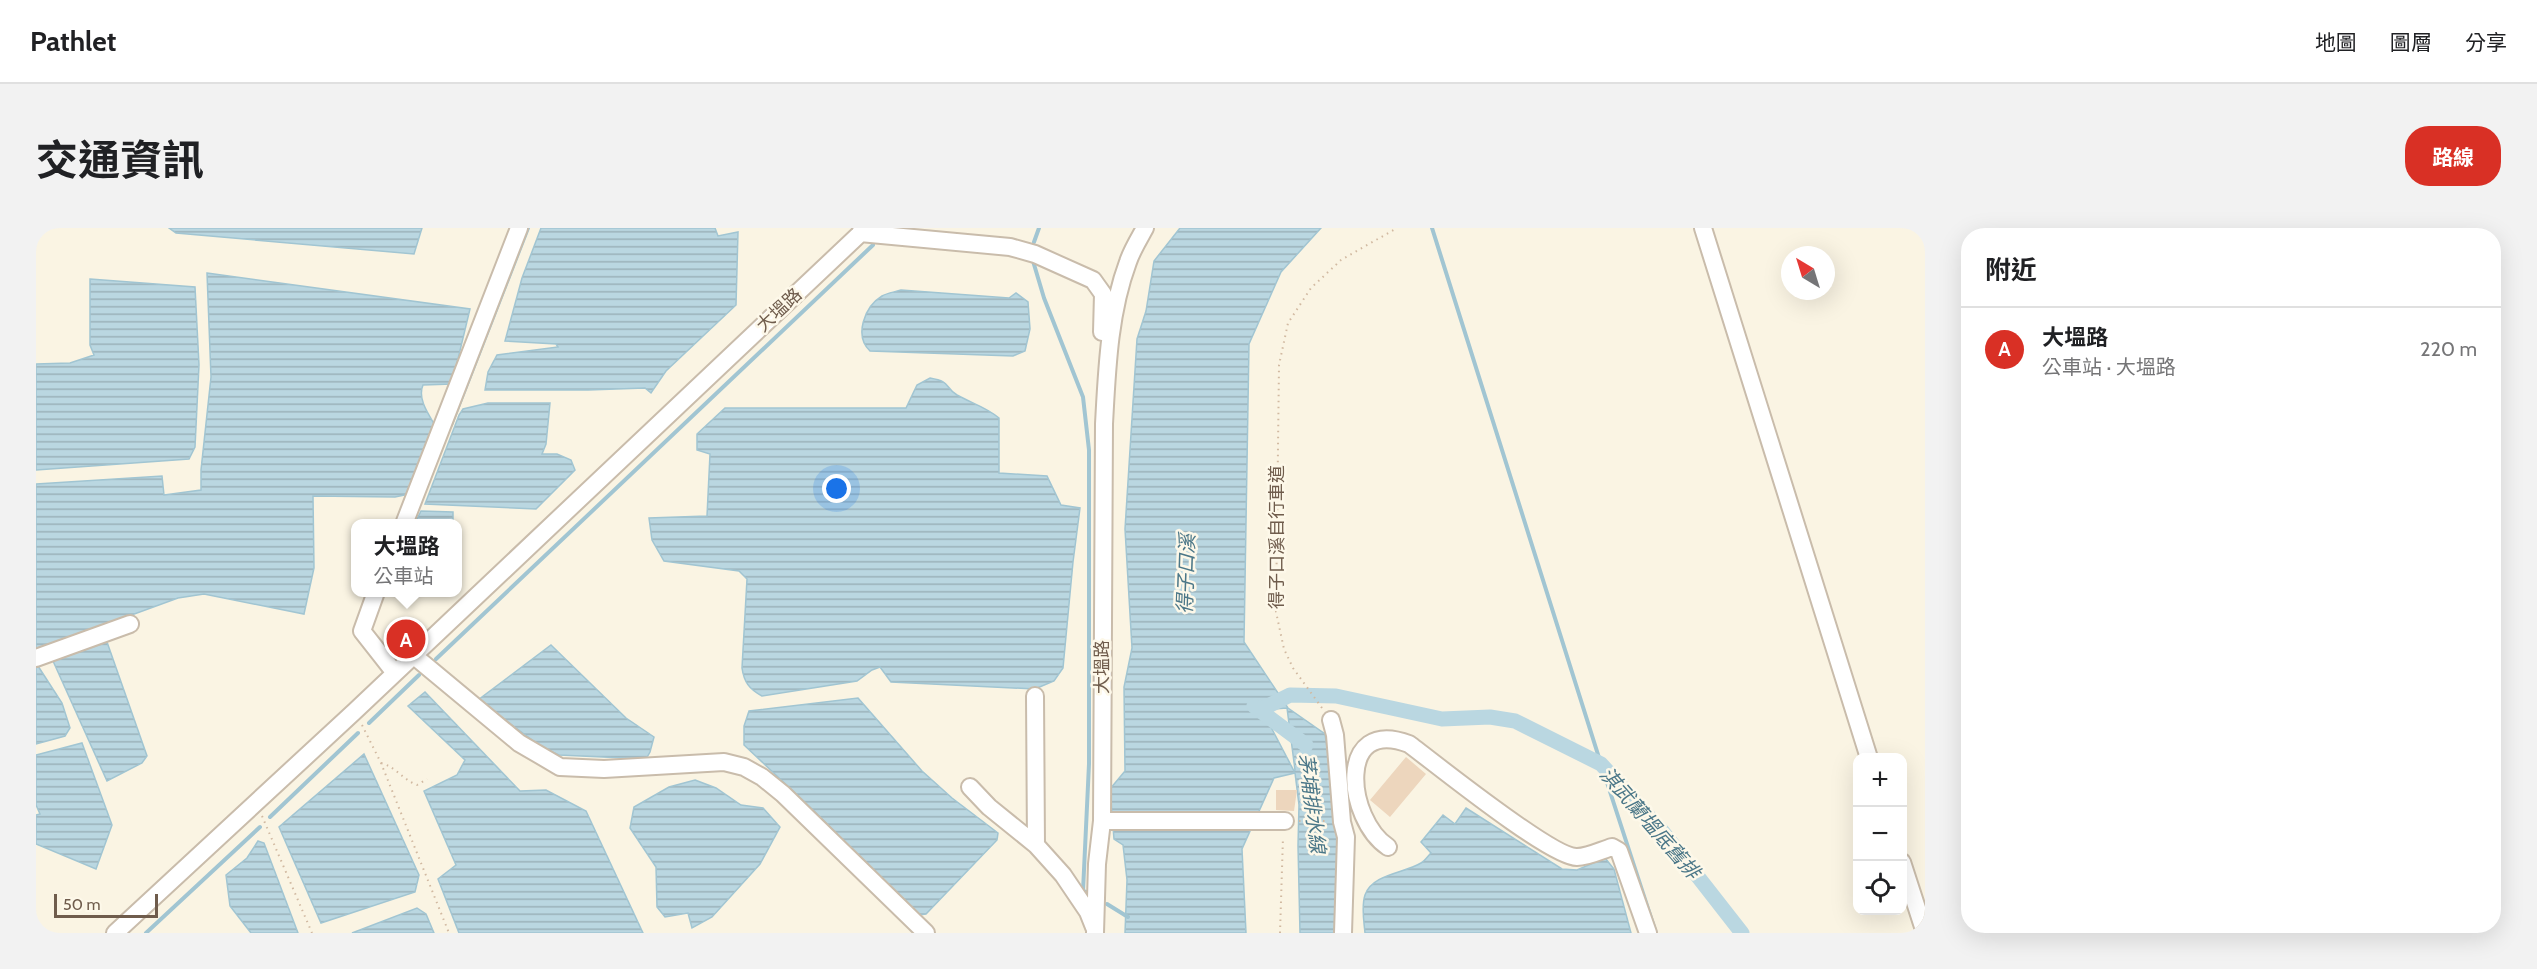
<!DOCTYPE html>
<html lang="zh-TW">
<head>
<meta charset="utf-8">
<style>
	:root { --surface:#fff; --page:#f2f2f2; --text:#202124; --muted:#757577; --line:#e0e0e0; --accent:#d93025 }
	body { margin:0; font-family:Cabin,"Noto Sans TC",sans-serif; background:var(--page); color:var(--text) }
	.controls { position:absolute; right:18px; bottom:18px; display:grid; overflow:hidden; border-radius:12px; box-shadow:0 6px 24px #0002 }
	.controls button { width:54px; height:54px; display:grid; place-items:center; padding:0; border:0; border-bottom:2px solid var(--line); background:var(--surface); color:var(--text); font:30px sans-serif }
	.compass { position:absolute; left:1745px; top:18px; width:54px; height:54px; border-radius:50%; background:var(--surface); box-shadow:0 6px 24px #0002; rotate:322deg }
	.scale { position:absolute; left:18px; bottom:15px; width:104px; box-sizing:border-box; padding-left:6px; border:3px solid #6f5c4c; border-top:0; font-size:16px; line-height:21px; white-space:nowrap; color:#6f5c4c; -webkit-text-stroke:4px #fdf8e9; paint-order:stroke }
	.you { position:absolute; left:801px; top:261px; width:21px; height:21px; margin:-15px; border:4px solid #fff; border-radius:50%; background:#1a73e8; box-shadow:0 0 0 9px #1a73e833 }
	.badge { display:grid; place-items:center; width:39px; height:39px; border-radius:50%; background:var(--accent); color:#fff; font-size:20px; font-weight:700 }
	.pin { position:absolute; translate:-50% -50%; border:3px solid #fff; box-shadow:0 2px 6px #0006 }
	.popup { position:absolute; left:315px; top:291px; width:111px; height:78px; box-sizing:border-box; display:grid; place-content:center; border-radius:12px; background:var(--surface); filter:drop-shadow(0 2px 4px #0005); font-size:20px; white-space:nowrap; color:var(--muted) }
	.popup b { font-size:22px; color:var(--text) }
	.popup::after { content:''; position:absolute; left:50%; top:100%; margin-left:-12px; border:12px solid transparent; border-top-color:var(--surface) }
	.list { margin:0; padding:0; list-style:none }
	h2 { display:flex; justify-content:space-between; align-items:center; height:78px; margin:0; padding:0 24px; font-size:26px }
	h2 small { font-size:20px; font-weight:400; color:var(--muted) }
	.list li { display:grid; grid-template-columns:39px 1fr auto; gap:18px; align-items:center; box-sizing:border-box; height:84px; padding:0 24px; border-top:2px solid var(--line) }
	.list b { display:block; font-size:22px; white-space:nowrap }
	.list p { margin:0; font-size:20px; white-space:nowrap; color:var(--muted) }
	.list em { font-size:20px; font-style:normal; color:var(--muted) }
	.icon { flex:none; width:33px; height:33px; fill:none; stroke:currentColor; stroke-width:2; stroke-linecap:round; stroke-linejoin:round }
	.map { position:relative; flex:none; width:1889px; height:705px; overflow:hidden; border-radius:24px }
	header { display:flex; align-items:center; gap:36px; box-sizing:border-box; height:84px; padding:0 30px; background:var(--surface); border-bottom:2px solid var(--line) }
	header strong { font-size:28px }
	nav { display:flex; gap:33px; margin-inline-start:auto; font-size:21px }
	.intro { display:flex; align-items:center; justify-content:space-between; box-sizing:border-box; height:144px; padding:0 36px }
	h1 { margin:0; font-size:42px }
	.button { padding:15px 27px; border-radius:24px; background:var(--accent); color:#fff; font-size:21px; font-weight:700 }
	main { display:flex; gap:36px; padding:0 36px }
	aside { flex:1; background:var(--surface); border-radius:24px; box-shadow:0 6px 24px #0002 }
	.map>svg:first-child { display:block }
</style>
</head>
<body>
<header>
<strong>Pathlet</strong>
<nav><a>地圖</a><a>圖層</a><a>分享</a></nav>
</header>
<div class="intro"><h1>交通資訊</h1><a class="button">路線</a></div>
<main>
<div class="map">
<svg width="1889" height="705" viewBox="0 0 1889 705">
	<defs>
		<pattern id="water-rules" width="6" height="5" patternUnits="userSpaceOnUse" patternTransform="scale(1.5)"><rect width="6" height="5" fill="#bad7e1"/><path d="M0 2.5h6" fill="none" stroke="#9bb2b9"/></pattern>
	</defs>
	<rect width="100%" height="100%" fill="#faf4e3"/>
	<!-- water -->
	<path fill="url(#water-rules)" stroke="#a1c5d2" stroke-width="1.5" fill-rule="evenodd" d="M133,0H386L378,26L140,5Z
		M505,0H679L682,8L702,4L700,77L630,143L615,165L609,160L552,162H449L452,144L461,127L522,119L520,116L469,113L486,50Z
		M1144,0H1285L1245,44L1213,116L1208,414L1252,480L1289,506L1305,616L1298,705H1264L1262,618L1263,577L1259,545L1238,550L1206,621L1210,705H1089L1091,652L1087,617L1078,611L1074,561L1089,543L1088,459L1096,420L1089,301L1101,111L1110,83L1118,33ZM1251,480L1259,542L1258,543L1226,482Z
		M171,45L434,81L416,156L387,157C381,171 393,187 400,199L373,266L359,269L277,268L278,340L268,386L168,366L142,370L0,422V256L126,248L128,267L165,262V242L175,149Z
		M54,51L159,59L163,137L159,219L153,231L0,242V136L34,135L58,127L54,117Z
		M865,62L973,70L980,65L992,74L994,101L989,123L977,128L834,123C818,108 828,79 846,68C851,65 859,64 865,62Z
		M894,150C916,154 907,158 921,167C935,175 950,179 963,190V245L1011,248L1025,277L1044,280L1037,334L1027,440L1018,453L999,461L855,454L844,439L836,442L821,453L726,468C713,461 708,454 706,440L711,351L703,343L628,333L616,312L613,290L671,288L674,226L661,222V206L689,180H870L881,157Z
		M452,175H514L510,216L506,226H521L535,232L539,242L500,281L389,276L423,187L427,181Z
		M385,283L417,284V295H379Z
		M71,414L111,528L106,535L71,553L17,433Z
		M515,417L590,490L618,509L614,524L610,531L523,527L507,520L442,472Z
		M2,438L26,475L34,500L29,508L0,516V439Z
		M389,464L484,563L510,562L550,583L607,705H423L402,651L420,637L388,563L421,547L429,532L372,478Z
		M822,470L886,543L916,570L962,605L961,612L890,686L883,687L777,582L708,517V498L713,483Z
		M46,515L76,597L60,641L0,616V587L4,586L0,577V527Z
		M328,526L383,647L379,664L285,695L243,599Z
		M659,552L680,560L705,577L727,580L744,599L724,636L676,689L656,700L652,685L629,689L621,679L620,639L594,600L598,579L633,559Z
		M1430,580L1526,641L1541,642L1569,630L1578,641L1595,705H1329C1328,693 1325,679 1329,667C1336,646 1369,645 1385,635C1389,633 1392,628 1395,625L1385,614L1407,587L1419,596Z
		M222,613L228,615L262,705H215L194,678L190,647L211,630Z
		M381,680L390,686L398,705H316Z"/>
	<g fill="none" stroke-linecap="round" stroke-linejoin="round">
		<!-- stream -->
		<path stroke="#a1c5d2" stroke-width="4" d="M1396,0L1565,536L1620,705
			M998,14L1003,0
			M997,33L1008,70L1047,169L1053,222V536L1047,663L1050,664
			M415,197L492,0
			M400,431L837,17
			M333,495L383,447
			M234,589L322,505
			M1071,676L1092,689
			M110,705L224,599"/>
		<!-- canal -->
		<path stroke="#bad7e1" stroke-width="15" d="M1218,478L1270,517
			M1226,481L1254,467L1300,468L1406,491L1454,489L1479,493L1565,536L1627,604L1706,705"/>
	</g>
	<!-- building -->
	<path fill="#edd6bd" d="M1370,529L1390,546L1354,589L1334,572Z
		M1240,562H1261L1258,583L1240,582Z"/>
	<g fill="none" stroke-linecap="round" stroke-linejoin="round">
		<!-- minor casing -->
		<g stroke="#c9bcab" stroke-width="20">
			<path id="minor" d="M1667,0L1833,530
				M824,5L974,19L999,26L1057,52L1067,66L1066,104
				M368,296L483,0
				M340,364L326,403L359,445
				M377,427L483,515L524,539L568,541L688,534L708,539L726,549L747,566L890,705
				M0,430L94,396
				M999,468L1000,617
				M1295,492L1299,507L1306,594L1310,609L1307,705
				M934,559L953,579L1000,617L1027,647L1052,684L1058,699
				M1066,593H1249
				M1352,619C1310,591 1300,488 1373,516C1400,536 1516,630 1541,629C1552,629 1566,622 1576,619L1583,623L1612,705
				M1866,634L1889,705
				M79,705L319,483L830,0
				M1059,705L1061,636L1066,593L1068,196C1071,141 1073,85 1092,34C1096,22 1103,11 1109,0"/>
		</g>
		<!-- path -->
		<path stroke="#d1b9a1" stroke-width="2" stroke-dasharray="1.5 4.5" stroke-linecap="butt" d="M1286,480L1257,440L1248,421L1240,384L1243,137L1252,95L1275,60L1305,32L1361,0
			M326,497L345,535L413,705
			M345,535C360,539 366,551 381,557L391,551
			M226,588L276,705
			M1263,593H1290
			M1244,705L1247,609"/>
		<!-- minor -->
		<use href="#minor" stroke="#fff" stroke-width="16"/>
	</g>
	<g text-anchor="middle" stroke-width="5" stroke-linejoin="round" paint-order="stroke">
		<!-- street labels -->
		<g font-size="18" fill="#6f5c4c" stroke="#fdf8e9">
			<text transform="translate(743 82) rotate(-43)" y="6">大塭路</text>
			<text transform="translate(1241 309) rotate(-90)" y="6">得子口溪自行車道</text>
			<text transform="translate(1066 439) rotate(-90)" y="6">大塭路</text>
		</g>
		<!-- water labels -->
		<g font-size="20" font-style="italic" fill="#4b7788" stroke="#fdf8e9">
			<text transform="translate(1150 346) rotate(-88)" y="7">得子口溪</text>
			<text transform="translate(1276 575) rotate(83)" y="7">茅埔排水線</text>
			<text transform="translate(1614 595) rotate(49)" y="7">淇武蘭塭底舊排</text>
		</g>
	</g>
</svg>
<div class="controls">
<button>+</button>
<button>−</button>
<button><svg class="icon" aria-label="locate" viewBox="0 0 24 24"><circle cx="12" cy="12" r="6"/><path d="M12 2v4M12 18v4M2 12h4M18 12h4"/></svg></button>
</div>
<svg class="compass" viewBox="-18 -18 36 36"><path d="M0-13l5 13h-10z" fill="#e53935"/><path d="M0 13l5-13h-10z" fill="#757577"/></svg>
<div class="scale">50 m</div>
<div class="you"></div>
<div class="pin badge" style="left:370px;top:411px">A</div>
<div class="popup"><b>大塭路</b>公車站</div>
</div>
<aside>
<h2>附近<small></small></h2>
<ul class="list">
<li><span class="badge">A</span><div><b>大塭路</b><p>公車站 · 大塭路</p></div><em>220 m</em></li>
</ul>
</aside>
</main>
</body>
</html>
